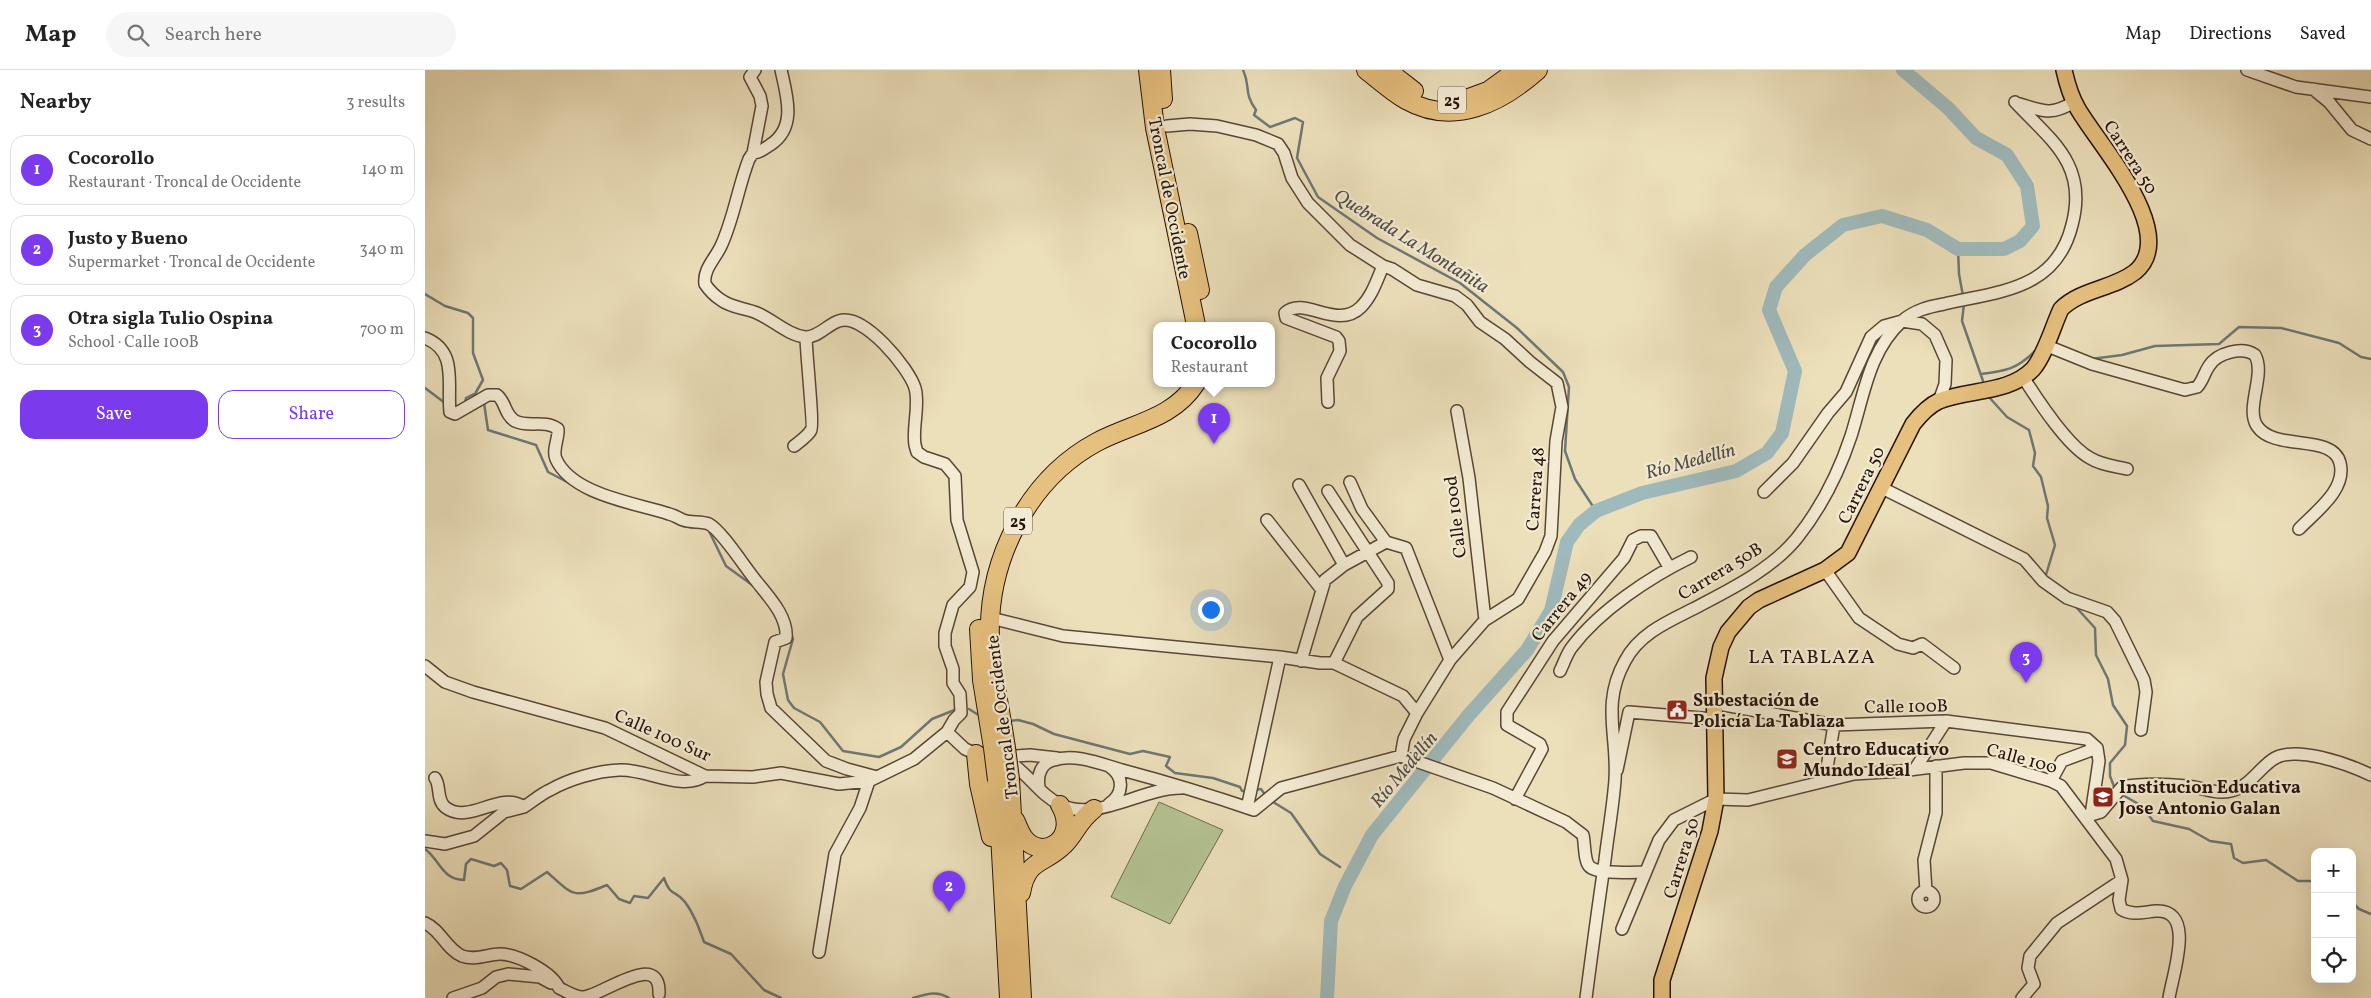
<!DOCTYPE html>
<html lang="en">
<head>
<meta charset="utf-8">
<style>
	:root { --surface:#fff; --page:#f6f6f6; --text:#222; --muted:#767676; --line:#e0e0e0; --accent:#7c3aed }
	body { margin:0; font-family:Vollkorn,serif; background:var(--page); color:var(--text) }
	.controls { position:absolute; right:15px; bottom:15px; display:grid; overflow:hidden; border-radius:10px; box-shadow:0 5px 20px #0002 }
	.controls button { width:45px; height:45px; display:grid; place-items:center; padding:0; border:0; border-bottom:1px solid var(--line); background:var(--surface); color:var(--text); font:25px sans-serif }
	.you { position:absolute; left:785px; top:539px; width:18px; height:18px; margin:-12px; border:4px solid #fff; border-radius:50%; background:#1a73e8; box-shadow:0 0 0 8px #1a73e833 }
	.badge { display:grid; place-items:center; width:32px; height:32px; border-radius:50%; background:var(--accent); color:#fff; font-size:16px; font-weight:700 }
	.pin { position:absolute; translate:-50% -41px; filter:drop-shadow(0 1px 2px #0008) }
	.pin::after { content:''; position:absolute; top:26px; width:18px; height:15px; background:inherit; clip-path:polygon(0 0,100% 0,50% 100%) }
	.popup { position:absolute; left:728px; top:252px; width:122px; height:65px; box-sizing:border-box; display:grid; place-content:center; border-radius:10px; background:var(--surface); filter:drop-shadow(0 1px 4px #0005); font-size:16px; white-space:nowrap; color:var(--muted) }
	.popup b { font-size:19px; color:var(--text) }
	.popup::after { content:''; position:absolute; left:50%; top:100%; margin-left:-10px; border:10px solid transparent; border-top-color:var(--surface) }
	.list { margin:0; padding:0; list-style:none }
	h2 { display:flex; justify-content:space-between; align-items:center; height:65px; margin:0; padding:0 20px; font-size:21px }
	h2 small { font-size:16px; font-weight:400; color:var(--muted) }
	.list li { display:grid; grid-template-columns:32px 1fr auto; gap:15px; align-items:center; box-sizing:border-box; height:70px; margin:0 10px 10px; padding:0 10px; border:1px solid var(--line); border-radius:15px }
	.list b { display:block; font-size:19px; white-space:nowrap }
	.list p { margin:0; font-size:16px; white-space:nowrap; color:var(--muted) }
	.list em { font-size:16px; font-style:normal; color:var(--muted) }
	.actions { display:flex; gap:10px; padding:15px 20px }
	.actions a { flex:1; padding:11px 0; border:1px solid var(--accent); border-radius:15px; text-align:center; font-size:18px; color:var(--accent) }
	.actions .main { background:var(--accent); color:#fff }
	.icon { flex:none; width:28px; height:28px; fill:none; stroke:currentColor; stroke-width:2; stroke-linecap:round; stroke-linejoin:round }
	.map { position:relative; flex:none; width:1946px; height:928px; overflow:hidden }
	header { display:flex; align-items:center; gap:30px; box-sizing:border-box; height:70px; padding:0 25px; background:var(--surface); border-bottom:1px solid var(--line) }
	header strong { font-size:24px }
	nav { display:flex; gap:28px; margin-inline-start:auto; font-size:18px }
	.search { width:350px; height:45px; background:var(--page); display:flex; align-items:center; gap:12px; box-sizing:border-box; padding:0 18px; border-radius:28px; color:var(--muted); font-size:19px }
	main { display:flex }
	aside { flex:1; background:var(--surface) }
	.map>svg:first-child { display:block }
</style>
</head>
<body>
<header>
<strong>Map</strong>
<div class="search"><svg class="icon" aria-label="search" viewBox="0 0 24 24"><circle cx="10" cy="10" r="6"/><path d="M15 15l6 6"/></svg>Search here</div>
<nav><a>Map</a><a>Directions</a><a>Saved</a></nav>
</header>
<main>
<aside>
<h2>Nearby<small>3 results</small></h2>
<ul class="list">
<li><span class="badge">1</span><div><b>Cocorollo</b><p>Restaurant · Troncal de Occidente</p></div><em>140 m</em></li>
<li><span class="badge">2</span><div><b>Justo y Bueno</b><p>Supermarket · Troncal de Occidente</p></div><em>340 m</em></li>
<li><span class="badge">3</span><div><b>Otra sigla Tulio Ospina</b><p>School · Calle 100B</p></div><em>700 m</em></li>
</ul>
<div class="actions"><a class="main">Save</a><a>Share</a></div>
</aside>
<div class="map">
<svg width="1946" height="928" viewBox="0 0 1946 928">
	<rect width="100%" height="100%" fill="#ece0bb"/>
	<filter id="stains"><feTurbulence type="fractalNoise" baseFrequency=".004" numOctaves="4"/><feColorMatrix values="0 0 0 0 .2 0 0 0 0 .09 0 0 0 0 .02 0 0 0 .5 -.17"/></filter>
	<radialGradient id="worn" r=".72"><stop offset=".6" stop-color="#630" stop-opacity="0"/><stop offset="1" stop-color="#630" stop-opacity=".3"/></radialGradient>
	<!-- green -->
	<path fill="#b5c392" stroke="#6e6b4e" d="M734,732L798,760L745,854L686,827Z"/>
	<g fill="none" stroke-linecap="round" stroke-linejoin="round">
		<!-- stream -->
		<path stroke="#6f7775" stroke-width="2.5" d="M818,0C826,17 818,22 831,40L829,45L845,57L870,48L878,52L872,88L893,127L952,168L1035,213L1092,258L1138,302L1144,317L1140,381L1150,409L1171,441
			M1533,179L1534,204L1538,226
			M0,224L20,236L43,243L48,248V283L58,310L51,322
			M1539,234L1537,251L1558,311
			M1666,289L1697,285L1730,276L1794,274L1814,257L1856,258L1914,273L1936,287L1946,289
			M1556,304C1581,301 1592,299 1610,281
			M0,318L20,333
			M1563,326L1582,347L1604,360L1610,383L1608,396L1616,407L1623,436L1622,448L1630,475L1620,508
			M59,333L63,360L111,375L123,402L146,414
			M40,334L41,328L51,323
			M270,457L283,459L301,496L330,517
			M1650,536L1670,558L1671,585L1683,609L1688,635L1702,656L1700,675L1685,693V706L1690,719
			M366,564L368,569L358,604L363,630L369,638L395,652L418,681L454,687L476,677L507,649L532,639
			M544,639L555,646
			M584,651L593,650L608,654L629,664L705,684L718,681L745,687L741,696L750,703L788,708L815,717L817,721H822
			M830,720L836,719L841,726
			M1696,724L1717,736L1728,751L1764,759L1785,771L1806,774L1809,788L1818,793L1841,790L1873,811H1890
			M845,730L866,743L895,784L915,797
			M0,779C15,790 17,810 39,810L41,794L46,789L69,796L76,793L82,800L85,816L96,819L122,802C149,826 148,829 182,815L194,829L205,833L209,826L223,828L239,808C246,828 250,819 260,832C269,844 274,858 279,872L306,884L339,920L356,928
			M1927,832L1934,839L1946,844
			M488,928C501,924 512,920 524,928"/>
		<!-- river -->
		<path stroke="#9fbabc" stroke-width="14" d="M902,928L906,851L920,816L947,765L1043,646L1102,580L1126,541L1142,472L1154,455L1171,441L1217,423L1311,401L1342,383L1357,363L1370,301L1344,240L1351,217L1380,185L1418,155L1457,146L1502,160L1533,179H1579L1595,171L1608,156L1602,116L1582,85L1551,68L1523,38L1478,0"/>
		<!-- minor casing -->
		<g stroke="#584637" stroke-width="14">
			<path id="minor" d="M1822,0L1871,17L1946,27
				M1888,19L1904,32L1927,60L1946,69
				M1591,33C1617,40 1624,47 1649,32
				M742,56L765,54L792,56L831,65L853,74L859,83L867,108L883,133L925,175L958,196
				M328,83L337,36L335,26L325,7L330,0
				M0,268C33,281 22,313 25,342L30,344L63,325H72C81,332 79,344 90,351C104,358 119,349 133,359C134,368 127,380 131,389C147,425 211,433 244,444C249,445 253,448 258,450C266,453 276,451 284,454C298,462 320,498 332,512C344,527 363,547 361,568L350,572L341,612L342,624L346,638L401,691L422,699L452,707
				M1620,275L1667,294L1760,320L1772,317C1778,311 1779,303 1784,296C1792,283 1817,276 1830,285C1841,305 1820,338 1832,356C1849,382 1908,363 1915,393C1922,420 1890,442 1874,459
				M1598,307C1612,329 1642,376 1665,388C1676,395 1689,396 1702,399
				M903,332L902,308L915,281L914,271L911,267L861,248L860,243C879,225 912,261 936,237C947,226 952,210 958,196L967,199L992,215L1030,226L1042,235L1055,252L1080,269L1105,292L1132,313L1137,337L1131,371L1126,466L1120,482L1093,529L1060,550L1025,590L992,643L979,669L976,686
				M1032,341L1044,408L1060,550
				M369,376C374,372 383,366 386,360C389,356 381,281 381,267
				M925,412L937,439L961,472
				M874,415L919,495
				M1455,417L1599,489L1618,511L1642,528L1682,542L1690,551L1719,610L1721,622L1716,660
				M903,421L963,513V519L932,547L909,593
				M1339,422L1368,393L1403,343L1421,322L1446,267L1459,256L1477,251L1497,254L1510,265L1521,290L1520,314L1514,331
				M842,450L897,520
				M1400,500L1434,548L1473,574L1488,578L1497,574L1529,598
				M566,548L638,566L855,587L822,738
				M855,587L895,593H909L978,626L992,643
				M876,591L900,510L919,495L961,472L981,478L1025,590
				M0,596L20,612L48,622L180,658L280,706L328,707L356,703L414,714L444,711L489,689L522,662L529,650L536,643L535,624L528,613V599L520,576V563L528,535L545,517L548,502L532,450L530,406L520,394L499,387L492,382L490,375C487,357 495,336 490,318C484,298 438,242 414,251C403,254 393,268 380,267C363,265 348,250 332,243C320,238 307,238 296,230C290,226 284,220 280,214C278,199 290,189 296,176C309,148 313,117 324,89L328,83C334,83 339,79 345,75C372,58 362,26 356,0
				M1135,601C1139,593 1142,583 1147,577C1175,540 1225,507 1266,487
				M1288,633L1409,655L1521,651L1662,669L1672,678
				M522,662L540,679L557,686
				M576,687L605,685L632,688
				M580,689C602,701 614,725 636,735C672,752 717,718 756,718
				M1490,699L1521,651
				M1192,700L1204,642L1289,649
				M10,708C16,716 11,729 20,737C44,756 74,720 99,737C108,731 116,724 125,720C144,709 172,701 194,700C221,698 256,722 280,706
				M1400,710L1409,655
				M1626,711L1637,691L1672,678
				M614,717C612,705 616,693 629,690C650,683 676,694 697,700C742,712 785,725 829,740L856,718L976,686L1068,718L1141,752L1158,765C1160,774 1159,790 1164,796C1172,805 1208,802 1220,802
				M1090,729L1117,679L1115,674L1082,655V642L1128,571L1199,488L1208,470L1216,466H1226L1244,497
				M684,734C698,725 700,707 685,697
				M1666,745L1676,742L1697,717C1719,713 1741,714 1762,716C1774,717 1785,722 1796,722C1822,722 1829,703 1847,690C1869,674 1923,694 1946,705
				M1662,749L1666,745L1674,691L1672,678
				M0,771L20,774L49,766L79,742L99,737
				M1501,821L1499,790L1511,743V696
				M1493 829a8 8 0 1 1 16 0a8 8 0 1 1-16 0Z
				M0,853C16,860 21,879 37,886C50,891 63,884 75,884C92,884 127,902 134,918C141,921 151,928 159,927C178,925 236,879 234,924
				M1197,859L1234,770L1249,750L1291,729L1323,730L1429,704L1476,701L1539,693H1566L1626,711L1636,716L1691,789L1697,810L1694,830L1696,839C1707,846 1719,842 1731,841C1772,839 1747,906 1744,928
				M394,882L410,784L435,738L444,711
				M28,928L57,918L71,907L83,904L115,907L126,913
				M1161,928C1167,882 1173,836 1180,790C1183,764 1188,737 1190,710C1193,666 1176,634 1200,591C1214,564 1242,552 1268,539C1304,520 1346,500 1372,468C1396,438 1414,402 1426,366C1439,325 1444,281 1477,251C1490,240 1503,237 1519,234C1575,221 1631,220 1647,155C1663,95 1627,71 1590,32
				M1597,928L1609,914L1603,898L1605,886L1632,853L1697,810"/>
		</g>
		<!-- major casing -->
		<g stroke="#26130b" stroke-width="18">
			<path id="major" d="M1237,928V910L1285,761L1291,729L1289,608L1296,577L1303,562L1324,537L1334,530L1400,500L1423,483L1488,354C1495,345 1503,336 1514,331C1543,319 1584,324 1608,299C1620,285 1628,256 1636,239C1656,219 1688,219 1710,202C1756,164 1673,74 1653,39C1646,27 1642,14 1639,0"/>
		</g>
		<!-- highway casing -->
		<g stroke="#26130b" stroke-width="20">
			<path id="highway" d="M723,0L730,58L771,255
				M736,0L738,29
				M941,0C954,10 967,22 981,30C1029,57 1076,33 1113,0
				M962,0L989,21
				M1044,28L1063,21L1092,0
				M763,163L775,220
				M554,559L557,610L568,678
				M581,678C576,642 567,605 565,569C562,490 603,409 672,372C708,353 748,349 771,313
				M551,684L554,714L566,767
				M585,709L597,928
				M572,710L584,928
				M590,750C593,756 595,763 599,768C617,792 655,769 635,735
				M596,823C602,788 619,795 639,775C651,763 653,751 669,739"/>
		</g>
		<!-- minor -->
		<use href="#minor" stroke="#f3ebd3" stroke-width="11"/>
		<!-- major -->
		<use href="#major" stroke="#e6c07e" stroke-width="15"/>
		<!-- highway -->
		<use href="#highway" stroke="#e6c07e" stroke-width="18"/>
		<!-- highway-bridge casing -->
		<g stroke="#26130b" stroke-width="20" stroke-linecap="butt">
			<path id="highway-bridge" d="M568,678L572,710
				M581,678L585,709"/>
		</g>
		<!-- highway-bridge -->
		<use href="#highway-bridge" stroke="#e6c07e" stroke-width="18"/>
	</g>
	<!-- icons -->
	<defs>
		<g id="civic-square" transform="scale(1.125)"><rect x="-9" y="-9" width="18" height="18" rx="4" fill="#8f2418" stroke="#f3ebd3"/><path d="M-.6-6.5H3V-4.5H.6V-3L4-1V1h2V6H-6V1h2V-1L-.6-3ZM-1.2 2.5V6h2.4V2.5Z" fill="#fff"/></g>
		<g id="school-square" transform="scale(1.125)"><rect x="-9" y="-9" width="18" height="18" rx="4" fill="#8f2418" stroke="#f3ebd3"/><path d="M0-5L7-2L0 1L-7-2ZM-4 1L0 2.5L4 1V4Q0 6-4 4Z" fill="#fff"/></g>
	</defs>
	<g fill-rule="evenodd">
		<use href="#civic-square" x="1252" y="640"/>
		<use href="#school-square" x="1362" y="689"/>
		<use href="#school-square" x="1678" y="727"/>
	</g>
	<g text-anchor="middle" stroke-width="4.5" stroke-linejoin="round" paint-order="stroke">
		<!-- shield labels -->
		<g fill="#f3ebd3" stroke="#645447" stroke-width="1">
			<rect x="1013" y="16.5" width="28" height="27" rx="4"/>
			<rect x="579" y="437.5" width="28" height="27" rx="4"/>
		</g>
		<g font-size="16" font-weight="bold" fill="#26130b">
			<text x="1027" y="36">25</text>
			<text x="593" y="457">25</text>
		</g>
		<!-- street labels -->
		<g font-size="18" fill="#26130b" stroke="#f3ebd3">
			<text transform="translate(1706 87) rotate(57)" y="6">Carrera 50</text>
			<text transform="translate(745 128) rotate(79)" y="6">Troncal de Occidente</text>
			<text transform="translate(1436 415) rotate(-64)" y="6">Carrera 50</text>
			<text transform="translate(1110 419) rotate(-86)" y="6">Carrera 48</text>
			<text transform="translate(1030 447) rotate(-97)" y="6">Calle 100d</text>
			<text transform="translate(1295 501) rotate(-31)" y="6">Carrera 50B</text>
			<text transform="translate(1136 536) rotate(-51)" y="6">Carrera 49</text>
			<text transform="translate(1481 636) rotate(-1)" y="6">Calle 100B</text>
			<text transform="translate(577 647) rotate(-97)" y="6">Troncal de Occidente</text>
			<text transform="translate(238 665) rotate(24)" y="6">Calle 100 Sur</text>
			<text transform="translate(1597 688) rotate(15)" y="6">Calle 100</text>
			<text transform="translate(1256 788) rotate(-73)" y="6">Carrera 50</text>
		</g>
		<!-- poi labels -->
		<g font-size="18" font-weight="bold" fill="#26130b" stroke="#f3ebd3" text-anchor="start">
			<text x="1268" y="636">Subestación de<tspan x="1268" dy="21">Policía La Tablaza</tspan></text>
			<text x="1378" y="685">Centro Educativo<tspan x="1378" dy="21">Mundo Ideal</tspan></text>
			<text x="1694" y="723">Institucion Educativa<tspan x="1694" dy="21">Jose Antonio Galan</tspan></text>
		</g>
		<!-- water labels -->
		<g font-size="19" font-style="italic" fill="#504d49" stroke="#f3ebd3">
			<text transform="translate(987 170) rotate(32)" y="7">Quebrada La Montañita</text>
			<text transform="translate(1265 390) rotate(-15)" y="7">Río Medellín</text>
			<text transform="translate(978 699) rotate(-50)" y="7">Río Medellín</text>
		</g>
		<!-- quarter labels -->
		<g font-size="20" letter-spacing="1" fill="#26130b" stroke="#f3ebd3">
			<text x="1387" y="593">LA TABLAZA</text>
		</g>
	</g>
	<rect width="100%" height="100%" filter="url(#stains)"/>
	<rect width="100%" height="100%" fill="url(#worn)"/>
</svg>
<div class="controls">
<button>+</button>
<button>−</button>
<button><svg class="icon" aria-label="locate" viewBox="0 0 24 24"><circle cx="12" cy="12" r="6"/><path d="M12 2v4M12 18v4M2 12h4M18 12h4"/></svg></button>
</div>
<div class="you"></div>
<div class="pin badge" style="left:789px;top:374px">1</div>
<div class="popup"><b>Cocorollo</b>Restaurant</div>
<div class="pin badge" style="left:524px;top:842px">2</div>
<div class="pin badge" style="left:1601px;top:613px">3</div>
</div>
</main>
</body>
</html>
